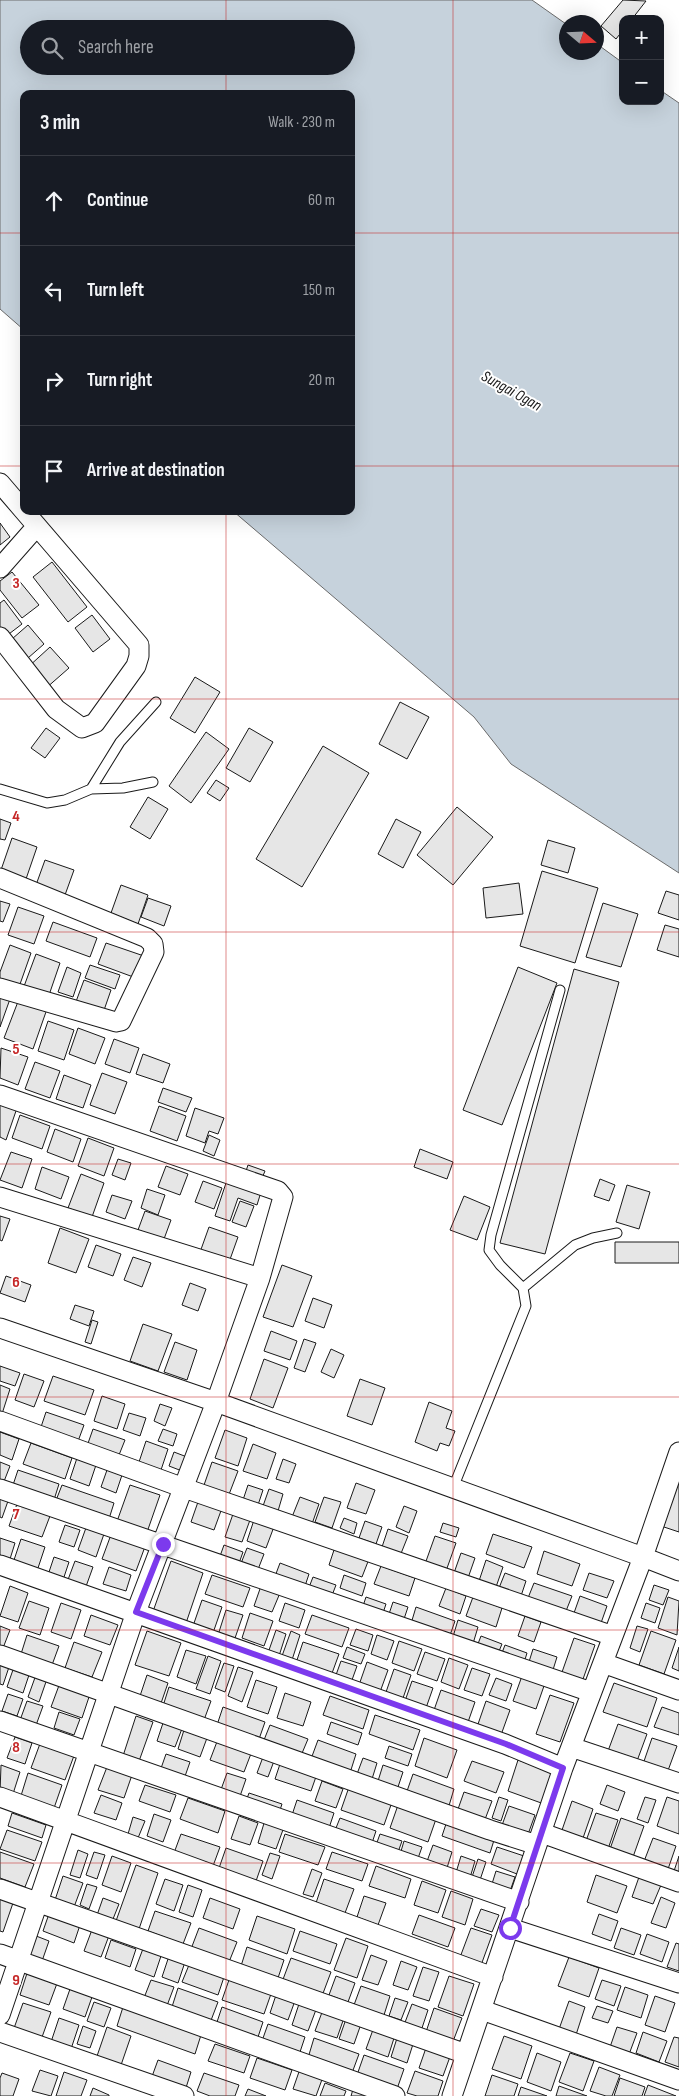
<!DOCTYPE html>
<html lang="en">
<head>
<meta charset="utf-8">
<style>
	:root { --surface:#171b24; --page:#242831; --text:#f1f3f6; --muted:#9ea1a6; --line:#363941 }
	body { margin:0; font-family:"Sofia Sans Condensed",sans-serif; background:var(--page); color:var(--text) }
	.controls { position:absolute; right:15px; top:15px; display:grid; overflow:hidden; border-radius:10px; box-shadow:0 5px 20px #0002 }
	.controls button { width:45px; height:45px; display:grid; place-items:center; padding:0; border:0; border-bottom:1px solid var(--line); background:var(--surface); color:var(--text); font:25px sans-serif }
	.compass { position:absolute; left:559px; top:15px; width:45px; height:45px; border-radius:50%; background:var(--surface); box-shadow:0 5px 20px #0002; rotate:109deg }
	.stop { position:absolute; width:15px; height:15px; margin:-11px; border:4px solid #7c3aed; border-radius:50%; background:#fff }
	.stop.end { background:#7c3aed; border-color:#fff; box-shadow:0 1px 5px #0008 }
	.list { margin:0; padding:0; list-style:none }
	h2 { display:flex; justify-content:space-between; align-items:center; height:65px; margin:0; padding:0 20px; font-size:21px }
	h2 small { font-size:16px; font-weight:400; color:var(--muted) }
	.list li { display:grid; grid-template-columns:32px 1fr auto; gap:15px; align-items:center; box-sizing:border-box; height:90px; padding:0 20px; border-top:1px solid var(--line) }
	.list b { display:block; font-size:19px; white-space:nowrap }
	.list em { font-size:16px; font-style:normal; color:var(--muted) }
	.icon { flex:none; width:28px; height:28px; fill:none; stroke:currentColor; stroke-width:2; stroke-linecap:round; stroke-linejoin:round }
	.map { position:relative; flex:none; width:679px; height:2096px; overflow:hidden }
	.search { position:absolute; background:var(--surface); box-shadow:0 5px 20px #0002; left:20px; top:20px; width:335px; height:55px; display:flex; align-items:center; gap:12px; box-sizing:border-box; padding:0 18px; border-radius:28px; color:var(--muted); font-size:19px }
	.panel { position:absolute; background:var(--surface); box-shadow:0 5px 20px #0002; left:20px; top:90px; width:335px; height:425px; border-radius:10px }
	.map>svg:first-child { display:block }
</style>
</head>
<body>
<div class="map">
<svg width="679" height="2096" viewBox="0 0 679 2096">
	<rect width="100%" height="100%" fill="#fff"/>
	<!-- water -->
	<path fill="#c6d2dc" stroke="#6a6a6a" fill-rule="evenodd" d="M0,0H532L566,24V52H596L597,44L623,63V101H660V90L679,103V873L511,764L474,717L233,511H351V94H24V330L0,309ZM29,29H346V66H29Z"/>
	<!-- building -->
	<path fill="#e6e6e6" stroke="#1a1a1a" d="M623,0L646,1L632,19H623V30L616,39L601,26Z
		M0,523L10,537L0,545Z
		M52,562L87,607L68,622L33,577Z
		M12,572L39,605L22,618L0,590V581Z
		M4,600L22,624L5,637L0,630V603Z
		M92,615L110,639L93,652L75,628Z
		M28,625L44,644L28,658L12,639Z
		M50,647L69,668L45,689L27,668Z
		M195,677L220,692L195,733L170,718Z
		M400,702L429,717L407,759L379,744Z
		M46,728L60,738L45,758L31,748Z
		M249,728L273,742L250,782L226,768Z
		M206,732L229,749L191,803L169,786Z
		M323,746L369,773L302,887L256,859Z
		M216,780L229,788L220,801L207,793Z
		M148,797L168,809L150,839L130,827Z
		M457,807L493,837L453,885L417,855Z
		M0,819L11,823L5,840L0,839Z
		M396,819L421,832L403,868L378,854Z
		M12,838L37,847L26,879L1,870Z
		M548,840L575,848L568,873L541,865Z
		M45,860L74,870L65,895L36,885Z
		M542,871L598,888L575,963L520,946Z
		M519,883L523,914L486,918L483,888Z
		M121,885L148,895L138,924L111,913Z
		M666,891L679,895V920L658,913Z
		M148,898L171,906L164,926L141,917Z
		M0,901L10,904L3,922L0,921Z
		M603,903L638,914L621,967L586,957Z
		M18,907L44,916L34,944L8,935Z
		M53,922L97,938L90,957L46,941Z
		M665,925L679,929V957L657,950Z
		M106,943L144,956L136,978L98,964Z
		M10,945L31,953L19,987L0,980V972Z
		M36,954L60,963L48,998L23,989Z
		M90,965L120,975L115,989L85,978Z
		M67,967L81,973L73,997L58,992Z
		M518,967L557,983L502,1125L463,1110Z
		M574,969L619,982L545,1254L500,1243Z
		M84,980L111,990L102,1016L74,1007Z
		M0,996L10,999L0,1027Z
		M19,999L47,1009L33,1049L4,1038Z
		M48,1021L74,1030L64,1060L38,1051Z
		M78,1028L105,1038L95,1064L69,1054Z
		M114,1039L139,1048L130,1073L105,1064Z
		M1,1048L28,1057L18,1085L0,1078Z
		M143,1054L170,1064L163,1083L136,1074Z
		M35,1062L60,1071L50,1098L25,1089Z
		M102,1073L127,1082L115,1114L90,1105Z
		M64,1075L91,1085L83,1108L56,1099Z
		M163,1088L192,1098L186,1112L158,1102Z
		M0,1102L17,1108L6,1140L0,1137Z
		M159,1106L186,1116L177,1141L150,1131Z
		M195,1108L224,1118L218,1134L209,1131L205,1143L186,1136Z
		M20,1115L50,1126L42,1149L12,1138Z
		M55,1129L81,1139L73,1162L47,1152Z
		M209,1135L220,1140L214,1156L203,1151Z
		M88,1138L114,1148L104,1176L78,1166Z
		M420,1149L453,1162L447,1179L414,1167Z
		M11,1152L32,1159L22,1188L0,1180Z
		M118,1159L131,1163L125,1180L112,1175Z
		M248,1165L265,1171L260,1183L244,1177Z
		M166,1166L188,1174L180,1195L158,1187Z
		M42,1167L69,1177L61,1199L35,1189Z
		M81,1174L104,1183L92,1217L68,1208Z
		M600,1179L615,1185L609,1201L594,1196Z
		M227,1180L261,1192L257,1205L238,1198L230,1221L215,1216Z
		M203,1181L222,1188L214,1209L195,1202Z
		M627,1185L650,1192L639,1229L616,1222Z
		M147,1189L165,1195L158,1215L141,1208Z
		M112,1195L132,1201L125,1219L106,1212Z
		M464,1196L490,1207L477,1240L450,1230Z
		M240,1201L254,1206L246,1227L232,1222Z
		M145,1211L171,1220L164,1239L138,1230Z
		M0,1216L10,1219L2,1241L0,1240Z
		M209,1227L238,1237L228,1265L199,1255Z
		M60,1228L89,1239L76,1273L48,1263Z
		M615,1242H679V1263H615Z
		M96,1245L121,1254L113,1276L88,1267Z
		M133,1257L151,1263L142,1287L124,1280Z
		M282,1265L312,1276L293,1327L263,1317Z
		M6,1276L31,1285L25,1302L0,1293Z
		M190,1283L206,1289L198,1311L182,1305Z
		M313,1298L332,1305L324,1328L305,1321Z
		M75,1305L94,1311L89,1326L70,1319Z
		M92,1320L98,1322L91,1344L85,1342Z
		M143,1324L172,1334L158,1371L130,1361Z
		M271,1331L297,1341L290,1360L264,1351Z
		M304,1339L316,1343L305,1372L294,1368Z
		M175,1342L197,1350L187,1380L164,1372Z
		M331,1349L344,1355L334,1378L321,1372Z
		M264,1359L288,1368L273,1408L250,1399Z
		M0,1366L20,1373L15,1386L0,1381Z
		M24,1374L44,1381L34,1407L15,1400Z
		M53,1376L94,1390L85,1415L44,1401Z
		M360,1379L385,1388L372,1425L347,1416Z
		M0,1385L10,1389L1,1417H0Z
		M102,1396L125,1404L117,1429L94,1421Z
		M429,1402L452,1411L446,1428L455,1431L449,1446L440,1443L437,1451L415,1442Z
		M160,1404L172,1408L165,1426L154,1421Z
		M46,1412L84,1425L77,1444L40,1430Z
		M129,1413L146,1418L140,1436L123,1430Z
		M93,1429L125,1440L117,1460L86,1449Z
		M163,1429L177,1434L173,1446L158,1441Z
		M225,1430L247,1438L238,1466L215,1458Z
		M0,1432L19,1439L12,1460L0,1455Z
		M146,1441L168,1449L159,1476L137,1468Z
		M31,1443L72,1458L65,1479L23,1464Z
		M253,1444L276,1453L267,1479L243,1471Z
		M174,1452L187,1457L182,1471L169,1466Z
		M78,1455L97,1462L89,1486L70,1479Z
		M283,1459L296,1464L289,1483L276,1479Z
		M0,1462L10,1466L3,1484L0,1483Z
		M212,1462L238,1471L228,1497L203,1488Z
		M18,1470L59,1484L53,1503L12,1488Z
		M107,1470L122,1475L116,1493L101,1487Z
		M679,1476V1532L658,1525Z
		M356,1483L375,1490L366,1514L347,1508Z
		M62,1485L114,1503L108,1522L55,1503Z
		M130,1485L160,1495L145,1538L115,1527Z
		M248,1485L263,1490L257,1508L242,1503Z
		M269,1489L283,1494L278,1511L263,1506Z
		M300,1497L319,1504L312,1524L292,1517Z
		M324,1497L341,1502L332,1528L315,1522Z
		M0,1498L8,1501L2,1518L0,1517Z
		M199,1499L222,1508L214,1530L191,1522Z
		M17,1504L50,1516L42,1537L9,1526Z
		M404,1506L417,1511L409,1533L396,1527Z
		M233,1514L250,1520L242,1542L225,1537Z
		M255,1517L275,1524L266,1548L247,1541Z
		M344,1518L357,1523L354,1534L340,1528Z
		M365,1521L382,1527L376,1544L359,1538Z
		M443,1523L459,1528L456,1537L440,1532Z
		M65,1525L80,1530L74,1547L59,1542Z
		M87,1525L105,1531L96,1557L78,1550Z
		M388,1529L408,1536L400,1556L381,1550Z
		M112,1532L146,1544L136,1571L102,1559Z
		M493,1534L532,1547L524,1568L486,1554Z
		M435,1536L456,1543L446,1571L425,1564Z
		M0,1538L15,1543L10,1559L0,1555Z
		M21,1539L45,1547L37,1571L13,1563Z
		M224,1545L243,1552L238,1566L219,1559Z
		M335,1547L369,1559L362,1577L329,1565Z
		M247,1548L264,1554L257,1572L240,1566Z
		M544,1551L580,1564L572,1586L537,1574Z
		M461,1553L475,1558L468,1578L454,1573Z
		M54,1557L69,1562L63,1580L48,1575Z
		M486,1560L503,1567L496,1587L479,1581Z
		M75,1561L93,1567L84,1592L66,1585Z
		M171,1561L203,1573L184,1629L151,1617Z
		M280,1563L309,1574L304,1589L274,1579Z
		M381,1566L415,1578L409,1596L374,1584Z
		M109,1567L131,1575L126,1591L103,1584Z
		M505,1573L526,1581L521,1596L499,1588Z
		M589,1573L614,1581L607,1598L583,1590Z
		M212,1575L250,1588L243,1607L205,1594Z
		M344,1575L366,1583L362,1596L340,1588Z
		M313,1577L336,1585L331,1598L308,1590Z
		M534,1583L572,1596L566,1611L528,1598Z
		M654,1585L669,1590L663,1605L649,1600Z
		M10,1586L28,1593L18,1622L0,1616Z
		M261,1586L280,1593L272,1612L254,1606Z
		M446,1588L466,1596L460,1614L439,1606Z
		M580,1596L607,1606L601,1623L574,1613Z
		M366,1597L386,1604L382,1616L362,1609Z
		M473,1597L502,1608L496,1627L466,1616Z
		M668,1597L679,1601L677,1635L658,1628Z
		M202,1600L222,1607L213,1633L193,1626Z
		M29,1601L49,1608L40,1635L19,1628Z
		M393,1602L408,1607L403,1622L388,1617Z
		M61,1603L81,1610L71,1639L51,1632Z
		M285,1603L305,1610L299,1628L279,1621Z
		M646,1603L660,1608L655,1623L641,1618Z
		M416,1607L455,1621L448,1641L410,1627Z
		M226,1610L243,1615L234,1641L218,1635Z
		M250,1613L273,1621L264,1646L242,1638Z
		M91,1615L118,1625L110,1645L84,1636Z
		M312,1615L349,1628L342,1647L305,1634Z
		M525,1616L541,1622L534,1642L518,1636Z
		M458,1620L478,1627L472,1647L452,1640Z
		M0,1626L10,1630L3,1648L0,1647Z
		M637,1626L648,1629L640,1652L630,1648Z
		M356,1629L373,1635L368,1651L350,1645Z
		M276,1630L286,1634L279,1656L268,1653Z
		M147,1631L181,1643L169,1676L135,1665Z
		M291,1631L300,1635L292,1660L282,1656Z
		M651,1631L676,1640L664,1674L639,1665Z
		M27,1635L59,1646L52,1665L21,1654Z
		M377,1635L394,1641L387,1660L371,1654Z
		M481,1636L502,1644L497,1656L476,1649Z
		M574,1638L595,1645L582,1682L561,1675Z
		M399,1641L422,1649L414,1671L392,1663Z
		M74,1642L102,1652L92,1677L65,1668Z
		M303,1642L339,1654L331,1676L296,1663Z
		M505,1645L527,1653L523,1666L500,1658Z
		M347,1647L365,1654L361,1664L343,1658Z
		M679,1647V1671L672,1668Z
		M533,1649L557,1657L552,1673L528,1665Z
		M186,1650L206,1656L196,1684L177,1677Z
		M425,1652L445,1659L437,1681L417,1674Z
		M208,1656L221,1661L210,1694L196,1689Z
		M449,1658L468,1665L459,1689L441,1682Z
		M341,1661L357,1666L352,1680L336,1675Z
		M367,1662L388,1670L380,1692L359,1685Z
		M0,1663L10,1664L3,1685L0,1684Z
		M224,1663L234,1666L225,1692L215,1688Z
		M15,1664L31,1669L23,1693L7,1687Z
		M238,1667L253,1672L242,1702L228,1696Z
		M472,1668L490,1674L482,1696L464,1690Z
		M394,1669L411,1675L402,1701L385,1695Z
		M37,1672L48,1676L39,1702L28,1697Z
		M147,1675L168,1683L159,1709L138,1702Z
		M522,1676L545,1683L536,1709L513,1701Z
		M496,1678L512,1684L506,1701L489,1695Z
		M61,1680L91,1691L82,1718L51,1707Z
		M256,1680L277,1687L268,1714L247,1707Z
		M412,1681L433,1688L426,1708L405,1701Z
		M614,1683L657,1698L647,1727L603,1712Z
		M169,1687L211,1701L204,1720L163,1706Z
		M441,1690L475,1702L467,1725L433,1713Z
		M285,1693L311,1702L303,1726L277,1718Z
		M8,1694L23,1699L17,1716L2,1711Z
		M550,1695L574,1703L560,1742L536,1734Z
		M330,1696L369,1710L363,1729L323,1715Z
		M27,1701L43,1706L35,1728L19,1723Z
		M486,1701L510,1710L501,1735L477,1727Z
		M223,1707L265,1722L258,1742L216,1728Z
		M662,1707L679,1713V1735L654,1727Z
		M59,1712L80,1719L74,1735L54,1728Z
		M375,1715L420,1730L413,1750L369,1734Z
		M136,1716L153,1722L138,1764L122,1759Z
		M164,1720L183,1726L175,1747L157,1741Z
		M331,1722L362,1733L358,1745L327,1734Z
		M618,1724L647,1734L637,1761L608,1751Z
		M270,1725L308,1739L300,1758L262,1745Z
		M184,1730L207,1738L200,1757L178,1749Z
		M15,1737L32,1743L25,1764L7,1758Z
		M424,1738L457,1750L447,1778L415,1766Z
		M652,1738L677,1746L666,1776L642,1767Z
		M218,1739L252,1751L244,1772L210,1760Z
		M318,1740L356,1754L350,1773L311,1759Z
		M41,1741L75,1753L65,1780L31,1768Z
		M389,1746L412,1754L408,1766L385,1758Z
		M166,1754L190,1762L183,1782L159,1774Z
		M263,1757L274,1761L268,1777L257,1773Z
		M282,1758L318,1771L311,1791L275,1779Z
		M363,1758L377,1763L372,1779L357,1774Z
		M518,1760L555,1773L544,1804L508,1791Z
		M472,1761L504,1772L496,1793L464,1781Z
		M1,1765L20,1772L12,1797L0,1793Z
		M383,1765L403,1772L398,1787L378,1781Z
		M107,1767L132,1775L124,1798L98,1790Z
		M28,1773L62,1785L53,1811L20,1799Z
		M227,1773L246,1779L238,1802L219,1795Z
		M413,1774L454,1789L448,1809L406,1794Z
		M322,1781L343,1789L336,1808L315,1801Z
		M145,1785L176,1795L170,1812L139,1801Z
		M607,1785L625,1792L618,1811L600,1804Z
		M349,1787L392,1802L384,1825L341,1810Z
		M464,1792L492,1801L484,1822L457,1812Z
		M249,1793L282,1804L278,1816L245,1804Z
		M101,1795L122,1803L116,1820L94,1813Z
		M499,1797L508,1800L501,1821L492,1818Z
		M645,1797L656,1800L648,1823L637,1819Z
		M667,1797L679,1801V1834L657,1826Z
		M188,1798L225,1811L218,1833L180,1819Z
		M297,1800L334,1813L328,1831L291,1818Z
		M572,1801L593,1809L582,1841L561,1833Z
		M398,1805L436,1819L428,1842L390,1828Z
		M509,1806L535,1815L527,1837L501,1828Z
		M12,1813L46,1825L42,1838L8,1826Z
		M596,1813L618,1820L608,1849L586,1841Z
		M154,1814L171,1820L163,1842L147,1836Z
		M239,1816L258,1823L250,1845L231,1839Z
		M133,1817L145,1821L138,1838L128,1834Z
		M340,1818L376,1831L371,1846L334,1833Z
		M621,1818L644,1826L633,1857L610,1849Z
		M265,1820L284,1827L276,1849L258,1843Z
		M447,1821L495,1837L490,1853L442,1836Z
		M7,1830L42,1842L35,1861L0,1849Z
		M181,1834L220,1847L213,1866L174,1853Z
		M285,1834L325,1847L318,1865L279,1852Z
		M380,1834L402,1841L397,1855L375,1848Z
		M653,1838L676,1846L667,1872L643,1864Z
		M404,1841L422,1847L416,1864L399,1858Z
		M433,1845L452,1852L446,1871L426,1864Z
		M497,1847L524,1856L517,1874L491,1864Z
		M226,1848L263,1861L255,1884L218,1871Z
		M78,1850L88,1854L80,1878L70,1875Z
		M0,1852L34,1864L25,1887L0,1878Z
		M94,1852L105,1855L97,1879L86,1875Z
		M332,1852L368,1864L362,1881L326,1869Z
		M270,1853L280,1856L272,1879L262,1875Z
		M112,1856L131,1863L121,1892L102,1885Z
		M461,1856L475,1861L469,1881L455,1876Z
		M679,1856V1880L672,1877Z
		M478,1859L486,1862L480,1880L472,1877Z
		M136,1865L158,1873L139,1929L116,1921Z
		M376,1866L411,1879L405,1898L369,1886Z
		M312,1869L322,1873L313,1897L303,1894Z
		M496,1871L515,1877L509,1894L491,1887Z
		M596,1875L627,1886L617,1913L587,1902Z
		M63,1876L83,1883L74,1907L55,1900Z
		M639,1877L661,1885L653,1904L632,1897Z
		M165,1879L183,1885L174,1911L156,1904Z
		M324,1879L354,1889L345,1913L316,1903Z
		M422,1881L446,1890L438,1913L414,1905Z
		M87,1884L97,1887L89,1909L80,1905Z
		M188,1885L202,1890L193,1917L179,1912Z
		M451,1891L473,1899L465,1925L442,1917Z
		M364,1896L386,1903L378,1925L357,1917Z
		M661,1897L675,1903L666,1928L651,1923Z
		M103,1898L119,1904L111,1924L96,1918Z
		M210,1898L240,1909L233,1929L203,1918Z
		M0,1899L13,1903L3,1932L0,1931Z
		M481,1909L499,1915L492,1932L474,1926Z
		M50,1911L81,1922L74,1943L43,1931Z
		M155,1911L191,1923L183,1944L148,1931Z
		M599,1914L618,1921L611,1941L592,1934Z
		M419,1915L455,1928L448,1947L412,1934Z
		M257,1916L295,1929L287,1954L249,1940Z
		M93,1927L110,1933L101,1957L84,1951Z
		M199,1928L237,1942L229,1962L191,1949Z
		M471,1928L492,1935L480,1968L459,1960Z
		M621,1928L641,1935L634,1955L614,1948Z
		M300,1931L337,1944L330,1964L293,1951Z
		M31,1934L49,1941L41,1964L23,1957Z
		M647,1934L669,1942L662,1962L640,1954Z
		M346,1938L368,1946L357,1978L334,1970Z
		M111,1940L136,1949L130,1967L105,1958Z
		M676,1943L679,1944V1971L667,1967Z
		M144,1946L162,1953L154,1977L135,1970Z
		M247,1947L284,1960L278,1978L241,1966Z
		M371,1955L387,1961L378,1985L362,1980Z
		M169,1956L185,1962L178,1983L162,1977Z
		M569,1957L599,1968L589,1997L558,1986Z
		M291,1958L331,1972L322,1996L282,1982Z
		M401,1961L417,1967L408,1990L393,1985Z
		M189,1965L224,1977L218,1995L182,1982Z
		M29,1967L59,1978L49,2005L20,1995Z
		M423,1967L439,1972L429,2001L413,1996Z
		M336,1976L355,1983L348,2002L329,1995Z
		M449,1976L474,1984L463,2016L438,2007Z
		M230,1977L272,1991L264,2014L222,2000Z
		M151,1980L174,1987L165,2011L142,2003Z
		M602,1980L621,1986L614,2006L595,1999Z
		M361,1986L390,1996L384,2015L354,2005Z
		M625,1987L648,1995L641,2018L617,2010Z
		M178,1988L218,2002L210,2023L171,2010Z
		M70,1989L92,1997L85,2017L63,2009Z
		M277,1992L296,1998L288,2020L270,2013Z
		M655,1996L675,2003L665,2032L645,2025Z
		M395,1998L408,2002L401,2020L389,2016Z
		M300,2001L317,2007L308,2031L292,2025Z
		M569,2001L585,2007L575,2038L558,2032Z
		M94,2002L111,2008L104,2027L87,2021Z
		M23,2003L51,2012L41,2040L13,2031Z
		M412,2004L428,2010L421,2031L404,2025Z
		M597,2006L613,2011L608,2023L592,2018Z
		M123,2007L201,2035L195,2054L117,2026Z
		M222,2007L263,2022L256,2043L215,2028Z
		M324,2007L345,2015L337,2038L315,2031Z
		M434,2008L462,2018L452,2044L425,2035Z
		M59,2018L79,2025L71,2049L51,2042Z
		M346,2019L361,2024L354,2044L339,2039Z
		M268,2024L305,2037L299,2055L262,2041Z
		M83,2026L96,2031L90,2048L77,2044Z
		M107,2027L131,2036L120,2068L96,2059Z
		M374,2027L395,2035L388,2057L366,2049Z
		M617,2027L637,2033L628,2057L609,2050Z
		M643,2032L667,2041L659,2062L636,2053Z
		M398,2035L414,2041L407,2063L391,2057Z
		M504,2036L532,2046L521,2079L492,2069Z
		M674,2037L679,2038V2067L665,2062Z
		M314,2038L359,2054L352,2073L308,2058Z
		M215,2044L250,2056L244,2073L208,2061Z
		M427,2045L451,2054L443,2076L419,2068Z
		M537,2053L561,2062L551,2091L527,2082Z
		M570,2053L594,2061L583,2091L559,2082Z
		M364,2055L404,2069L397,2089L357,2075Z
		M257,2058L292,2070L285,2090L250,2078Z
		M158,2060L191,2072L184,2094L150,2082Z
		M301,2066L324,2074L316,2096L293,2089Z
		M599,2067L620,2075L612,2096H606L590,2091Z
		M40,2070L58,2076L51,2096L32,2091Z
		M415,2071L443,2081L438,2096H417L407,2093Z
		M64,2072L87,2080L81,2096H56Z
		M2,2073L19,2079L13,2096H0V2078Z
		M204,2073L239,2085L235,2096H210L197,2091Z
		M492,2075L518,2084L514,2096H485Z
		M620,2078L645,2087L642,2096H614Z
		M325,2083L346,2091L344,2096H320Z
		M648,2085L676,2096H644Z
		M354,2086L381,2096H351Z
		M559,2086L587,2096H556Z
		M521,2087L547,2096H518Z
		M93,2088L109,2095V2096H90Z
		M248,2089L266,2096H245Z"/>
	<g fill="none" stroke-linecap="round" stroke-linejoin="round">
		<!-- service casing -->
		<g stroke="#1a1a1a" stroke-width="11">
			<path id="service" d="M0,789L47,803L65,800L91,789L120,742L156,702
				M91,789L123,788L153,782
				M523,1288L575,1245L593,1238L617,1233
				M453,1488L526,1306L523,1288L500,1265L489,1250L491,1235L560,990"/>
		</g>
		<!-- minor casing -->
		<g stroke="#1a1a1a" stroke-width="21">
			<path id="minor" d="M0,483L24,511
				M0,568L37,526
				M0,637L56,709L82,728L95,723L136,666L139,656V645L24,511
				M0,878L147,938L153,944L154,952L121,1021L116,1022L0,988
				M0,1095L278,1191L283,1197L260,1278L216,1402L136,1612L0,2015
				M0,1197L260,1278
				M0,1328L216,1402L643,1557L563,1768L452,2096
				M0,1421L184,1488L613,1636
				M679,1452L643,1557L679,1571
				M0,1489L591,1692
				M0,1565L505,1744L563,1768
				M0,1655L490,1830L537,1845
				M603,1663L679,1690
				M0,1721L519,1902
				M571,1747L679,1783
				M0,1797L493,1977
				M542,1833L679,1882
				M0,1889L466,2054
				M510,1928L679,1983
				M0,1954L395,2096
				M482,2010L679,2080
				M0,2032L184,2096"/>
		</g>
		<!-- service -->
		<use href="#service" stroke="#fff" stroke-width="9"/>
		<!-- minor -->
		<use href="#minor" stroke="#fff" stroke-width="19"/>
	</g>
	<g fill="none" stroke-linecap="round" stroke-linejoin="round">
		<!-- route -->
		<path stroke="#7c3aed" stroke-width="6" d="M163,1544L136,1612L506,1744L563,1768L510,1928"/>
	</g>
	<!-- grid -->
	<path fill="none" stroke="#c62828" stroke-width="1" stroke-opacity="0.55" d="M226,0V29M453,0V2096M226,66V94M0,233H24M351,233H679M0,466H24M351,466H679M226,511V2096M0,699H679M0,932H679M0,1164H679M0,1397H679M0,1630H679M0,1863H679"/>
	<g text-anchor="middle" stroke-width="4" stroke-linejoin="round" paint-order="stroke">
		<!-- water labels -->
		<g font-size="16" font-style="italic" fill="#1a1a1a" stroke="#fff">
			<text transform="translate(512 390) rotate(29)" y="6">Sungai Ogan</text>
		</g>
	</g>
	<g font-size="16" text-anchor="middle" font-weight="bold" fill="#c62828" stroke="#fff" stroke-width="4" stroke-linejoin="round" paint-order="stroke">
		<text x="16" y="588">3</text>
		<text x="16" y="821">4</text>
		<text x="16" y="1054">5</text>
		<text x="16" y="1287">6</text>
		<text x="16" y="1519">7</text>
		<text x="16" y="1752">8</text>
		<text x="16" y="1985">9</text>
	</g>
</svg>
<div class="controls">
<button>+</button>
<button>−</button>
</div>
<svg class="compass" viewBox="-18 -18 36 36"><path d="M0-13l5 13h-10z" fill="#e53935"/><path d="M0 13l5-13h-10z" fill="#9ea1a6"/></svg>
<div class="stop" style="left:510px;top:1928px"></div>
<div class="stop end" style="left:163px;top:1544px"></div>
<div class="search"><svg class="icon" aria-label="search" viewBox="0 0 24 24"><circle cx="10" cy="10" r="6"/><path d="M15 15l6 6"/></svg>Search here</div>
<section class="panel">
<h2>3 min<small>Walk · 230 m</small></h2>
<ul class="list">
<li><svg class="icon" aria-label="ahead" viewBox="0 0 24 24"><path d="M12 20V5M6 11l6-6 6 6"/></svg><div><b>Continue</b></div><em>60 m</em></li>
<li><svg class="icon" aria-label="left" viewBox="0 0 24 24"><path d="M17 20v-9H6M10 6l-5 5 5 5"/></svg><div><b>Turn left</b></div><em>150 m</em></li>
<li><svg class="icon" aria-label="right" viewBox="0 0 24 24"><path d="M7 20v-9h11M14 6l5 5-5 5"/></svg><div><b>Turn right</b></div><em>20 m</em></li>
<li><svg class="icon" aria-label="arrive" viewBox="0 0 24 24"><path d="M6 21V4h12l-3 4 3 4H6"/></svg><div><b>Arrive at destination</b></div></li>
</ul>
</section>
</div>
</body>
</html>
